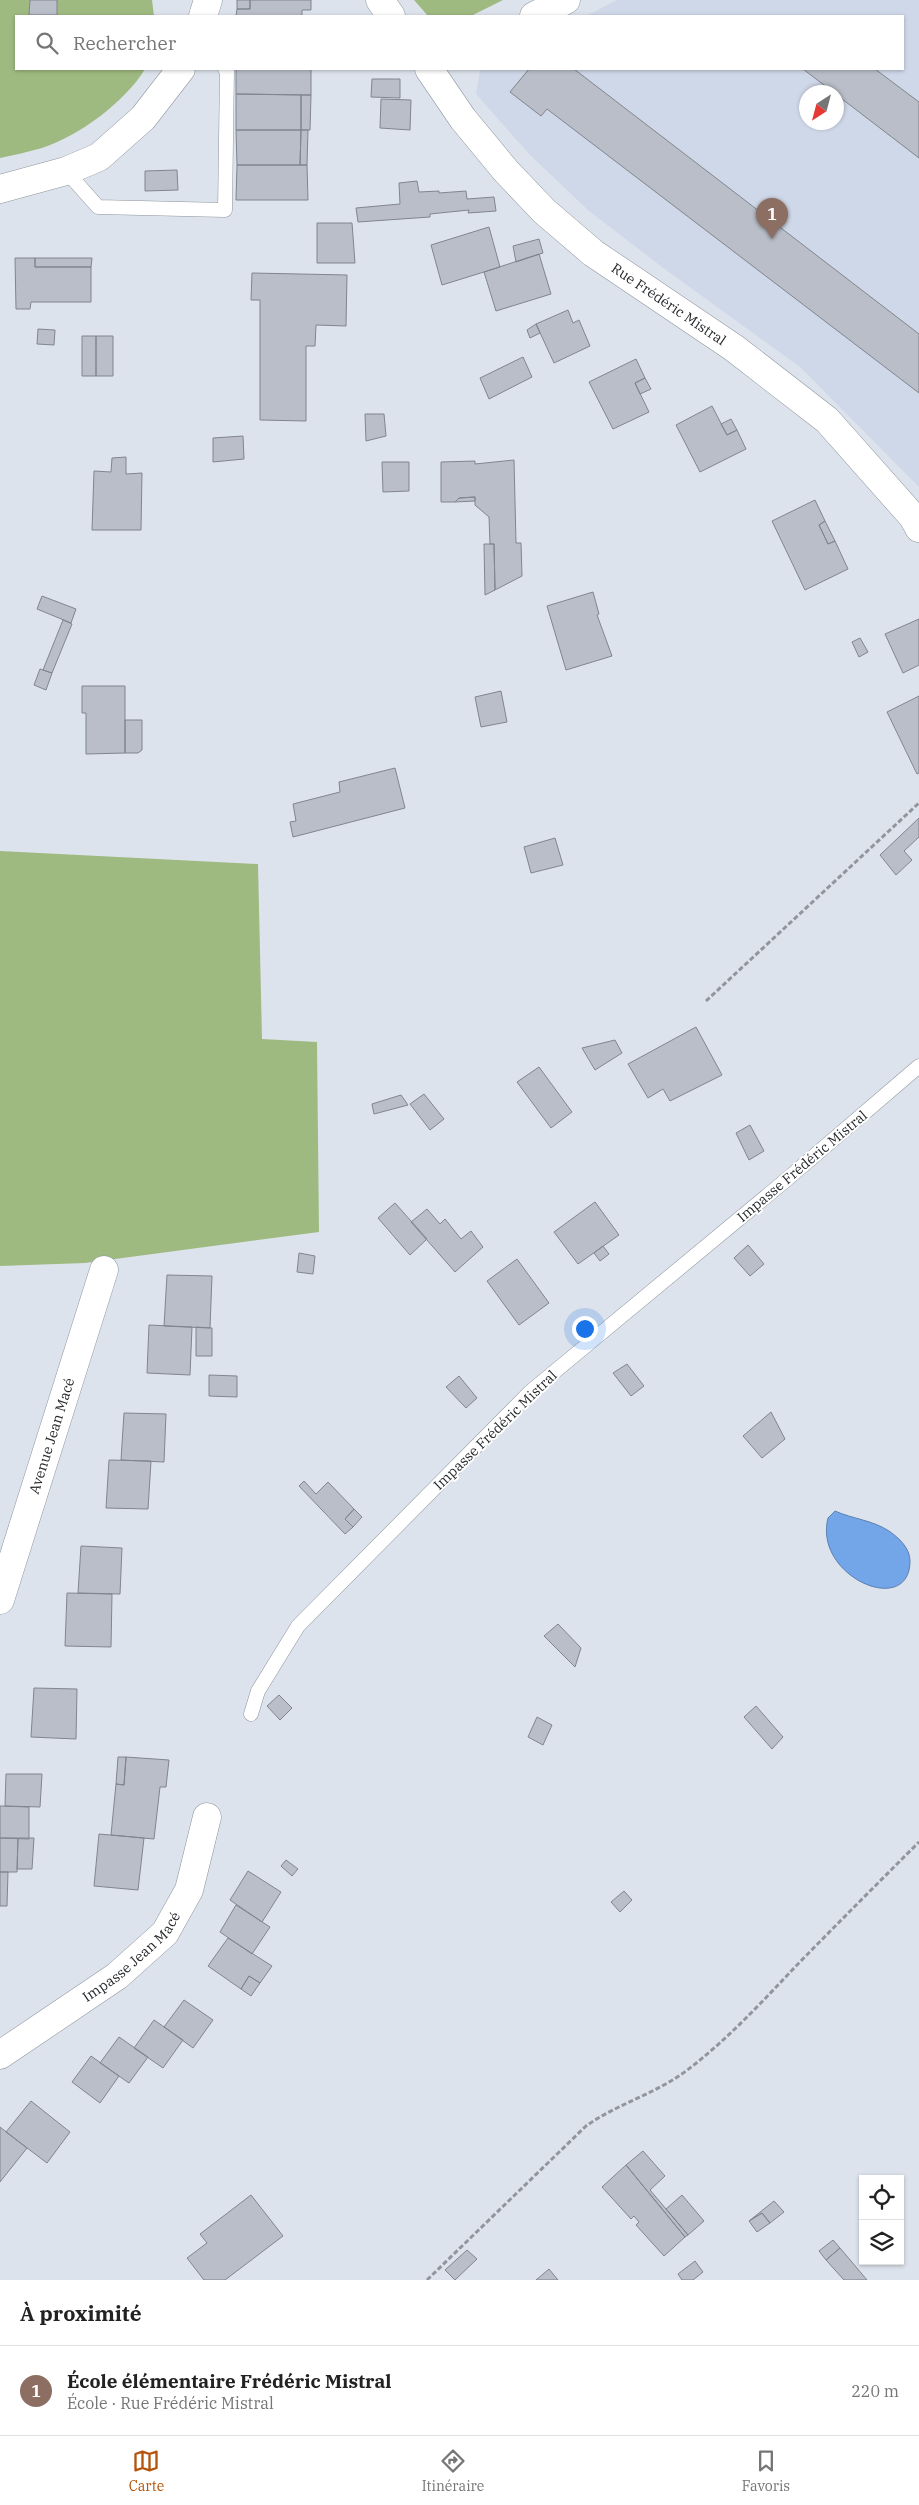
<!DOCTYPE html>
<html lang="fr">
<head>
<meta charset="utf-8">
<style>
	:root { --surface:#fff; --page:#f6f6f6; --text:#222; --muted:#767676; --line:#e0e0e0; --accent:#b45309 }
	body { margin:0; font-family:"IBM Plex Serif",serif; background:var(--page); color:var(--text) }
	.controls { position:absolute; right:15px; bottom:15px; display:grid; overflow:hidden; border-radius:0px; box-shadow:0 1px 4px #0004 }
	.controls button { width:45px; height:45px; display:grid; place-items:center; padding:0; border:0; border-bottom:1px solid var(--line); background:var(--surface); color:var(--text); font:25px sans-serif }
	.compass { position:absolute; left:799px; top:85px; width:45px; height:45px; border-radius:50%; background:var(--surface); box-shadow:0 1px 4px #0004; rotate:216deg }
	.you { position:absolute; left:584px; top:1328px; width:18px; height:18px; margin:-12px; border:4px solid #fff; border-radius:50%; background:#1a73e8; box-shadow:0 0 0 8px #1a73e833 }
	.badge { display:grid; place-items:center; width:32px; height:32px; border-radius:50%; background:var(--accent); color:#fff; font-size:16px; font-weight:700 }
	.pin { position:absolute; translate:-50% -41px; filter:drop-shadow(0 1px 2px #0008) }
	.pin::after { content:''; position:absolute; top:26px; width:18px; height:15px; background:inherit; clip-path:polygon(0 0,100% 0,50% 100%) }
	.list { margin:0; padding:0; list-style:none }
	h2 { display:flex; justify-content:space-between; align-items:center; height:65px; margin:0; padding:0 20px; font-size:21px }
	h2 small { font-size:16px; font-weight:400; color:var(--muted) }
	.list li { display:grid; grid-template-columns:32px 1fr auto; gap:15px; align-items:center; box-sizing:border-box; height:90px; padding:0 20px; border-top:1px solid var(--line) }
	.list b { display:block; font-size:19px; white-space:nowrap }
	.list p { margin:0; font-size:16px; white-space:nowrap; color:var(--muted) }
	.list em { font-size:16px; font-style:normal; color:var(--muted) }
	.icon { flex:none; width:28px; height:28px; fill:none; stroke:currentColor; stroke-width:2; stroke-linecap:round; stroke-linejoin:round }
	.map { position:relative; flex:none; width:919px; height:2280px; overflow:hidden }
	.search { position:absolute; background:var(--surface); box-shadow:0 1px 4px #0004; left:15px; right:15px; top:15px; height:55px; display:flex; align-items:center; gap:12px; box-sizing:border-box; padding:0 18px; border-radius:0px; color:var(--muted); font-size:19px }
	.sheet { height:155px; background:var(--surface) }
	nav { display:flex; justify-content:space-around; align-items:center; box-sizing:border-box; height:70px; border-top:1px solid var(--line); background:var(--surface); font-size:14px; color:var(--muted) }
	nav a { display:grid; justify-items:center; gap:2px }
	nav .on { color:var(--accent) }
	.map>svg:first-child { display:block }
</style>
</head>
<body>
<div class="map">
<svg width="919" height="2280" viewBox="0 0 919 2280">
	<rect width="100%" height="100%" fill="#dde3ec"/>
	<!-- built -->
	<path fill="#cfd8e8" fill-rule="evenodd" d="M617,0H919V487L800,367L662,267L589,211L530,155L476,94L480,71L484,69H903V16H586ZM806,92H836V122H806Z"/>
	<!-- green -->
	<path fill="#9fba81" d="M0,0H30V15H57V0H152L154,16H16V69H145C125,102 79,136 42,148C28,152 14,155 0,158Z
		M414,0H503L471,16H428Z
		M0,851L258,864L262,1039L317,1042L319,1232L85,1263L0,1266Z"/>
	<!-- water -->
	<path fill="#73a5e9" stroke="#5c80b0" d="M835,1511C853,1519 872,1520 889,1531C899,1538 910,1548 910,1561C910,1618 813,1577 828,1518Z"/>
	<!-- building -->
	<path fill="#b9bec8" stroke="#80858e" d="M30,0H57V15H29Z
		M237,0H250V9H237Z
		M250,0H311V10H302V16H236L237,9H250Z
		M236,69H311V95L236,94Z
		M529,69H574L919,334V393L547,109L541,116L510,92Z
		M803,69H875L919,102V158Z
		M372,79H400V98L371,97Z
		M236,94L301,95V130H236Z
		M301,95H311L310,130H301Z
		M381,99L411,100L410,130L380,128Z
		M236,130H301L300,165H237Z
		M301,130H308L307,165H300Z
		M237,165H307L308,200H236Z
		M177,170L178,190L145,191V171Z
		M417,181L419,192L439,191V193L466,191L467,199L494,197L496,211L468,213L469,210L430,214V217L358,222L356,208L400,204L399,183Z
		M317,223H352L355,263H317Z
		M489,227L500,267L442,285L431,245Z
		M539,239L543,253L516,262L513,246Z
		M539,254L551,294L496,311L484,272Z
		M15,258H35V267H91V302H31L30,309H16Z
		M35,258H92L91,267H35Z
		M252,273L347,275L346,326L316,325L315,346H306V421L260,420V300H251Z
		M568,310L573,323L579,320L590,346L554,363L536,324Z
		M536,324L540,333L530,338L527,330Z
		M38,329L55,330L54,345L37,344Z
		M82,336H96V376H82Z
		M96,336H113V376H96Z
		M523,357L532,377L489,399L480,378Z
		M636,359L645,378L635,383L649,412L613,429L589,382Z
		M645,378L651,389L640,394L635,383Z
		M712,406L727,435L737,430L746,449L700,472L676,425Z
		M365,414H384L386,436L366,441Z
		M731,419L737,430L727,435L721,424Z
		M243,436L244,459L213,462V438Z
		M126,457V474L142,473L141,530H92L94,471L111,472L112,458Z
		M514,460L516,543H521L522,576L495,590L494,544H490L489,517L475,505V497L459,498L455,502H441V462L475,461V464Z
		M382,462H409V491L383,492Z
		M475,497V501L455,502L459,498Z
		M815,500L825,521L819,525L828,544L835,541L848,569L805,590L772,521Z
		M825,521L835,541L828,544L819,525Z
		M484,544H494L495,590L485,595Z
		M593,592L599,614L597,615L612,656L566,670L547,606Z
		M42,596L76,609L71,623L37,609Z
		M919,619V665L903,673L885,634Z
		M63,620L72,624L52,673L43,670Z
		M860,638L868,652L859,657L852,642Z
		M40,669L52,673L46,690L34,685Z
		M82,686H125V753L86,754V713H82Z
		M501,691L507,722L481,727L475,697Z
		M919,696V773L917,774L887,712Z
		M125,720H142V750L138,753H125Z
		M395,768L405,808L293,837L290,822L296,821L293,804L340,792L339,782Z
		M919,818V837L904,851L912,860L896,875L880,855Z
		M555,838L563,865L531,873L524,847Z
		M696,1027L722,1075L670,1101L663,1089L648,1098L628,1064Z
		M615,1040L622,1053L595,1070L582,1048Z
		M539,1067L572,1112L551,1128L517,1082Z
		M424,1094L444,1119L430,1130L410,1104Z
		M401,1095L408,1105L374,1114L372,1104Z
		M750,1125L764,1151L749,1160L736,1133Z
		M595,1202L619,1235L578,1264L554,1232Z
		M395,1203L427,1239L410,1255L378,1218Z
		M427,1209L440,1224L445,1219L461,1239L471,1231L483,1247L455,1272L411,1222Z
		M748,1245L764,1264L750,1276L734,1258Z
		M603,1246L609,1254L600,1261L594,1253Z
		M299,1253L315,1256L313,1274L297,1272Z
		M517,1259L549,1303L519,1325L487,1281Z
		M167,1275L212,1276L210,1328L164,1326Z
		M149,1325L192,1327L190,1375L147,1373Z
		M196,1327L212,1328V1356H196Z
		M627,1364L644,1386L631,1396L613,1373Z
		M209,1375L237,1376V1397L209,1396Z
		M459,1376L477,1398L466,1408L446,1387Z
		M771,1412L785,1439L762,1458L743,1436Z
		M124,1413L166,1414L164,1462L121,1460Z
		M109,1460L151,1461L148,1509L106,1508Z
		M304,1481L316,1494L328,1482L354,1509L345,1519L353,1527L345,1534L299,1486Z
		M354,1509L362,1517L353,1527L345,1519Z
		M81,1546L122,1548L120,1594L78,1593Z
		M67,1593L112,1594L111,1647L65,1646Z
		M558,1624L581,1648L575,1667L544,1636Z
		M34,1688L77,1689L76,1739L31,1737Z
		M279,1695L292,1708L280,1720L267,1706Z
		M756,1706L783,1737L772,1749L744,1717Z
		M537,1717L552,1725L543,1745L528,1737Z
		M118,1757H126L124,1785L116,1784Z
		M126,1757L169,1760L166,1787H160L154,1839L111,1835L116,1784L124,1785Z
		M6,1774H42L40,1807L5,1806Z
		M0,1806L29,1807V1839L0,1838Z
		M99,1834L144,1838L138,1890L94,1886Z
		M0,1838H18L17,1872H0Z
		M18,1838H34L32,1869H17Z
		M286,1860L298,1869L292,1876L281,1866Z
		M248,1871L281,1892L262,1922L230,1900Z
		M0,1872H8L7,1906H0Z
		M624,1891L632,1900L620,1912L611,1902Z
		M236,1905L270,1927L252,1954L220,1932Z
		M228,1938L272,1966L260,1983L249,1976L241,1989L208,1966Z
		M249,1976L260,1983L251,1996L241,1989Z
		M184,2000L213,2020L193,2048L164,2027Z
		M154,2020L183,2040L163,2068L134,2048Z
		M119,2037L148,2057L129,2083L100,2063Z
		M91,2056L119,2076L100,2103L72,2082Z
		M31,2101L70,2132L47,2163L6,2132Z
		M0,2127L27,2148L0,2182Z
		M643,2151L665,2176L650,2190L688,2235L685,2237L626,2165Z
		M626,2165L685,2237L664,2256L636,2225L639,2222L634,2216L631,2219L602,2187Z
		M251,2195L283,2236L225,2280H204L187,2258L207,2243L200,2234Z
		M682,2195L704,2221L688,2235L666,2209Z
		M774,2201L784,2212L770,2223L762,2213L749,2221Z
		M762,2213L770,2223L757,2232L749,2221Z
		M833,2240L840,2248L826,2260L819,2251Z
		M840,2248L867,2280H844L826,2260Z
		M467,2250L477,2259L455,2280L445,2270Z
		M695,2261L703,2272L693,2280H682L678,2274Z
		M549,2269L558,2280H536Z"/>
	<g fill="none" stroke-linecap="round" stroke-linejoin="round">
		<!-- lane casing -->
		<g stroke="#8f959d" stroke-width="15">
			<path id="lane" d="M66,171L98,207L225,210L227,70L225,69
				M251,1714L258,1691L298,1626L530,1392L786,1180L919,1066"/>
		</g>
		<!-- street casing -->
		<g stroke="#8f959d" stroke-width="29">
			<g id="street">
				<path d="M380,0L391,16"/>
				<path d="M203,16L208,0"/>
				<path d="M534,16L566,0"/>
				<path id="s1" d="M429,69L463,119L506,171L544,211L593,253L734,348L827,420L913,517L919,528"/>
				<path d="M0,189L66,171L99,157L143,118L181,69"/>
				<path id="s2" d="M0,1600L104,1270"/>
				<path id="s3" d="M0,2055L117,1976L165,1933L189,1890L207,1817"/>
			</g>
		</g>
		<!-- path -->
		<path stroke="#91969c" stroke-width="3" stroke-dasharray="5 2.5" stroke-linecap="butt" d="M706,1001L919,803
			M427,2280L586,2126C617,2104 655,2094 686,2071C726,2041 761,2003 796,1966C837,1924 878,1883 919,1842"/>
		<!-- lane -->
		<use href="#lane" stroke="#fff" stroke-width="14"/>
		<!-- street -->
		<use href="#street" stroke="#fff" stroke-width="28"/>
	</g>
	<g text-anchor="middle" stroke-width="4" stroke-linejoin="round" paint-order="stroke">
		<!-- street labels -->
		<g font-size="14" fill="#26292c" stroke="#fff">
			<text dy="5" stroke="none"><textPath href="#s1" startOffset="339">Rue Frédéric Mistral</textPath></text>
			<text transform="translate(802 1166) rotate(-40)" y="5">Impasse Frédéric Mistral</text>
			<text transform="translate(495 1430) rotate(-44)" y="5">Impasse Frédéric Mistral</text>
			<text dy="5" stroke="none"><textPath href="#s2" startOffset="172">Avenue Jean Macé</textPath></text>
			<text dy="5" stroke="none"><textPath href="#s3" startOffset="165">Impasse Jean Macé</textPath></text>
		</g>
	</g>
</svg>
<div class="controls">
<button><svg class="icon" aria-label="locate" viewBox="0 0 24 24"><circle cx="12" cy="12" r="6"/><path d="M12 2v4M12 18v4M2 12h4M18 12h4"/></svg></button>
<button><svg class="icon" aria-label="layers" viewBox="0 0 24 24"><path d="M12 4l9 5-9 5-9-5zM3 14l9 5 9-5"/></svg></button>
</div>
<svg class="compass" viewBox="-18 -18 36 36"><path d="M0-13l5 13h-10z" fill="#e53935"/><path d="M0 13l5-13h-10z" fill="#767676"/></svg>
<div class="you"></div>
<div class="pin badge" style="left:772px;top:239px;background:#8d6e63">1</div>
<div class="search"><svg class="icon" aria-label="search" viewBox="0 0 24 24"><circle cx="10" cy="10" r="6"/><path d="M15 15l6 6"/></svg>Rechercher</div>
</div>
<section class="sheet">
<h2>À proximité<small></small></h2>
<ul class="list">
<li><span class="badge" style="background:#8d6e63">1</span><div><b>École élémentaire Frédéric Mistral</b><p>École · Rue Frédéric Mistral</p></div><em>220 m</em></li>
</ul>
</section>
<nav>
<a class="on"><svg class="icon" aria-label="map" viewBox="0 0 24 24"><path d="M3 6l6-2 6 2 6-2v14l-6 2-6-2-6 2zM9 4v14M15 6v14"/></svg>Carte</a>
<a><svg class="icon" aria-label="directions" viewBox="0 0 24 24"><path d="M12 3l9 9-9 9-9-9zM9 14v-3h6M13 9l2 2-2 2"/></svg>Itinéraire</a>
<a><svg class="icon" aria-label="saved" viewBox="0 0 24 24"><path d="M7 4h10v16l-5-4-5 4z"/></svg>Favoris</a>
</nav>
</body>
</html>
